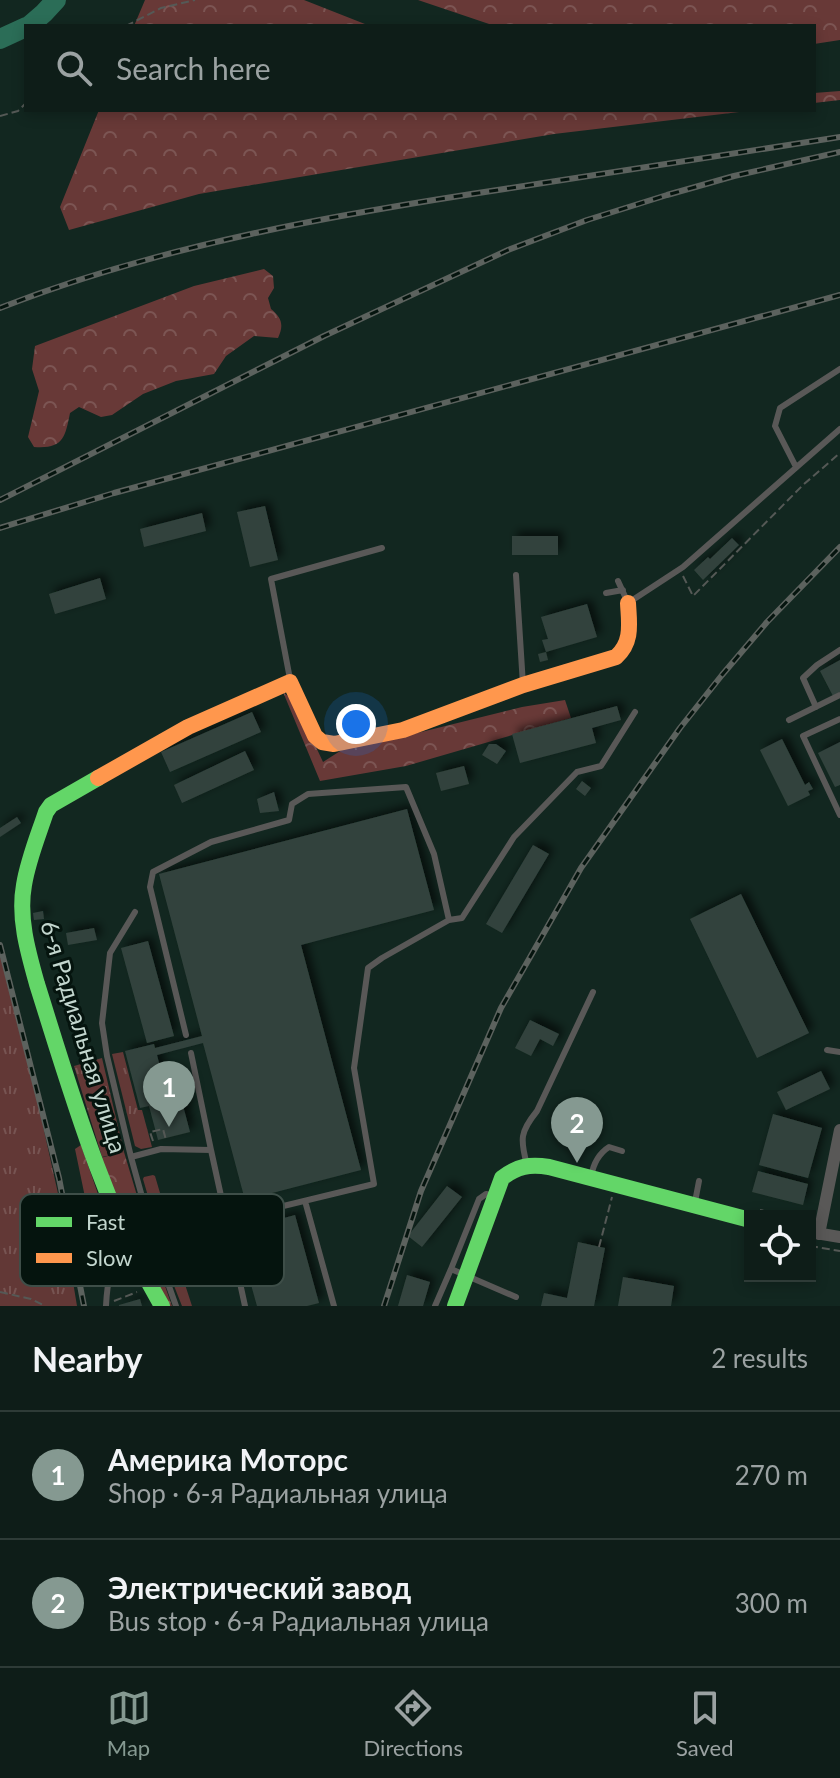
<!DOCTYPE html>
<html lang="en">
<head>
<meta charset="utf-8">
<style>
	:root { --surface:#0e1d18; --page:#172621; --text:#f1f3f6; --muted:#9ba2a2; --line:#2e3b37; --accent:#859991 }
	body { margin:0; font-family:Lato,sans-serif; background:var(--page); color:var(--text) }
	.controls { position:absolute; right:24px; bottom:24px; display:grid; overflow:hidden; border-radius:0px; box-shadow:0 4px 12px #0003 }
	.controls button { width:72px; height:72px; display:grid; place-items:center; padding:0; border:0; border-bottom:2px solid var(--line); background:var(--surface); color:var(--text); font:40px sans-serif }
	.you { position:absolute; left:356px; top:724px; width:28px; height:28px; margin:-20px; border:6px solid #fff; border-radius:50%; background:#1a73e8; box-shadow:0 0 0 12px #1a73e833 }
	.badge { display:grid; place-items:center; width:52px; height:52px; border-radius:50%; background:var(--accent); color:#fff; font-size:26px; font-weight:700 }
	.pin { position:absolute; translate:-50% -66px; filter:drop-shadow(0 2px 4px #0008) }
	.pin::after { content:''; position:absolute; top:42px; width:28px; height:24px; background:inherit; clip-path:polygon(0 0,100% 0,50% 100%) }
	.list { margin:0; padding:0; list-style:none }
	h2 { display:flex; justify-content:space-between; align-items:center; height:104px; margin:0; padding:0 32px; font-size:34px }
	h2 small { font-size:26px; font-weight:400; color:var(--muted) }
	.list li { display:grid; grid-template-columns:52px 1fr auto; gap:24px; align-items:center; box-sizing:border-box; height:128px; padding:0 32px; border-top:2px solid var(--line) }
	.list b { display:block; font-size:30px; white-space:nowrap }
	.list p { margin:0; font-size:26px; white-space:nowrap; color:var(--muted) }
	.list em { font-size:26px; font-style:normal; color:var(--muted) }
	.icon { flex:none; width:44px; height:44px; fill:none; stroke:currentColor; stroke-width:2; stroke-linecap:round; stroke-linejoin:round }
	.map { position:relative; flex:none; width:840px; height:1306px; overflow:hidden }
	.search { position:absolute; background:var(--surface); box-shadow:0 4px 12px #0003; left:24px; right:24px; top:24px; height:88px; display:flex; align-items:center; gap:20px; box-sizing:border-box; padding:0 28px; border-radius:0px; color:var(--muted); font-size:30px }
	.sheet { height:360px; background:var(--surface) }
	nav { display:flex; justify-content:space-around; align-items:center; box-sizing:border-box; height:112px; border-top:2px solid var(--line); background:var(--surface); font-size:22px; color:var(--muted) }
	nav a { display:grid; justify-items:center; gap:4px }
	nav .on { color:var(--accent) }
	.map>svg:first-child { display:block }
</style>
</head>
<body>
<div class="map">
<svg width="840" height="1306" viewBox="0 0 840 1306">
	<defs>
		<pattern id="grass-tufts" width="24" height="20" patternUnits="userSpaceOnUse" patternTransform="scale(2)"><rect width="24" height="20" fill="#623836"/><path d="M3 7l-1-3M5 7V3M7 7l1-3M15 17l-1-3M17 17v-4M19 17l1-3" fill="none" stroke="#775452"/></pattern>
		<pattern id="forest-crowns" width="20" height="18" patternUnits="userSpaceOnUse" patternTransform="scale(2)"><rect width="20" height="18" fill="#683937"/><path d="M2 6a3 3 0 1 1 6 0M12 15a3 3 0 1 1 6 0" fill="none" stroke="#7c5553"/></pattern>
		<filter id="shadow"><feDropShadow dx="5" dy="-5" stdDeviation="4" flood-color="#0009"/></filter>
	</defs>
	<rect width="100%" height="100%" fill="#122720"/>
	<!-- grass -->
	<path fill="url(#grass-tufts)" d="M0,956L31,1072L59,1198L77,1306H0Z
		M123,1052L138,1110H142L152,1147L141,1149L135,1146L112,1054Z
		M102,1058L124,1152L102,1157L74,1066Z
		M153,1175L155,1176L175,1244L165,1248L163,1247L143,1179L144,1177Z
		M205,1206L220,1254L179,1266L192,1306H182L167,1268L169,1262L207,1248L195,1209Z"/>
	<!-- forest -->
	<path fill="url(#forest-crowns)" d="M145,0H304L370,26H134Z
		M418,0H840V40L814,44V26H495Z
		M840,91V100L814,103V93Z
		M99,110H756L554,134L199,194L69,230L60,207Z
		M264,269L273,276L274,288L268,298L271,309C282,318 284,325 278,338L254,336L226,356L214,374L176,381L143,394L112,415L101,417L79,407L70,413C65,438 63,449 34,447L28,437L39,391L32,369L35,346L194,286Z
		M283,692L295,702L323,762L348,746L401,737L522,707L565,700L571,718L406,766L320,781Z
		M81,1145L116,1246L107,1274H103L96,1250L75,1149Z
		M124,1152L158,1266L172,1306H167L150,1280L100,1158Z"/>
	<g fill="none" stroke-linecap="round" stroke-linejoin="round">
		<!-- river -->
		<path stroke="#2b6d57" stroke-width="20" d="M29,26L44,13L56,0
			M0,39L26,27"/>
	</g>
	<!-- building -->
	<path fill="#32433d" filter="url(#shadow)" d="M265,506L278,560L250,567L237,512Z
		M202,513L206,531L144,547L140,529Z
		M512,536H558V555H512Z
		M732,538L739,545L703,580L694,570L708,557L710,559Z
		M100,578L106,599L55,614L49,594Z
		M587,604L597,637L546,652L542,640L548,639L541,617Z
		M546,652L548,660L540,662L538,654Z
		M840,660V692L833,696L820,671Z
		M617,706L621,720L592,728L596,743L520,763L512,734Z
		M252,712L261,732L170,772L161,752Z
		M782,739L805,785L809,782L813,789L808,791L810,795L788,806L760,750Z
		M840,742V785L835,787L818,753Z
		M489,744H496L506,751L497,764L482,755Z
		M245,751L254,770L182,803L174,785Z
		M464,766L469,784L441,791L436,773Z
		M582,781L591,788L585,796L576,789Z
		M274,792L279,811L260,813L257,799Z
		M407,809L434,910L301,945L361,1170L245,1200L203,1043L157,1055L169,1101L181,1098L190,1132L158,1140L149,1106L140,1108L125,1051L154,1044L155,1048L202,1036L159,874Z
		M17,817L21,823L0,837V828Z
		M533,845L549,854L502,933L486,924Z
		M741,894L809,1033L757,1058L690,919Z
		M43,911L44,919L34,920L33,913Z
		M94,928L97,940L68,945L66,933Z
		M148,941L174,1036L147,1043L121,948Z
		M530,1020L559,1034L553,1046L540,1039L531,1056L515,1048Z
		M821,1071L830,1089L786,1110L777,1092Z
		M773,1114L822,1128L808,1178L759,1165Z
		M758,1171L808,1184L803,1205L752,1192Z
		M447,1186L462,1197L422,1247L408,1236Z
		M295,1215L319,1303L307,1306H257L236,1231Z
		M578,1242L605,1248L594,1306H541L544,1293L567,1298Z
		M407,1275L430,1282L423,1306H398Z
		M623,1277L674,1286L671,1306H618Z
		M140,1299L142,1306H119V1305Z"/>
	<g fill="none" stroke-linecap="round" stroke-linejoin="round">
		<!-- path -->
		<path stroke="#555956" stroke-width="2" stroke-dasharray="8 4" stroke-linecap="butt" d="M126,26L161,8L195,0
			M0,116L18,111L26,103
			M683,576L693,596L803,485L840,453
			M153,1141L150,1132L163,1129L166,1140
			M760,1210L787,1216
			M810,1246L840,1251
			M599,1247L612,1197
			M0,1292L31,1299L45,1306
			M114,1301L137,1292"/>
		<!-- lane -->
		<path stroke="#595857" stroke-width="6" d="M796,467L775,426L780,408L840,369
			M516,575L523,685
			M618,581L628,603L683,567L840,429
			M606,593L623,590
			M290,679L271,579L382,548
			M816,707L803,678L817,665L840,650
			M840,719L803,736L840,815
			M789,720L840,695
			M135,912L110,953L102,1023L107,1056L131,1157L159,1258L176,1306
			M449,920L462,918L514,837L577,772L601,766L635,712
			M186,1035L150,887L153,872L211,842L289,820L292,804L308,794L406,787L434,854L449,920L382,958L368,968L354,1068L374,1184L226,1220
			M827,1050L840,1052
			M191,1053L211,1150
			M131,1157L161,1149L211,1150L245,1306
			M527,1165C520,1139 520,1132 537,1111L593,992
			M591,1177C593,1165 598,1154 609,1147L622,1151
			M305,1201L334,1306
			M695,1202L699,1181
			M451,1269L479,1199L486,1194L495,1196
			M106,1306C107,1286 109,1260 129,1250
			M435,1306L451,1269L516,1297"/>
		<!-- street -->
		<path stroke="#595857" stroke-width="12" d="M810,1232L840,1237
			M819,1234L840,1130"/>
		<!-- fast -->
		<path stroke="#63d668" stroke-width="16" d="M98,778L51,805L46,812C38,836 28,860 24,885C18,918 28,952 37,984C72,1095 103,1205 162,1306
			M455,1306L502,1178C517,1166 530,1164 549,1167L750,1220"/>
		<!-- slow -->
		<path stroke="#ff974d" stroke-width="16" d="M98,778L188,727L290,682L315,736L322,742L334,744L403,730L523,685L616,657C633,642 629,623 628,603"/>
		<!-- rail casing -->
		<g stroke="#5c625e" stroke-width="6">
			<path id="rail" d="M0,308C164,244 338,214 511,188C621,171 730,154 840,137
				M0,500L324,336L508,250L587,220L667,195L734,176L840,152
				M0,528L114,493L840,295
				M0,945L59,1178L84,1306
				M384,1306L421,1191L501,1008L581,868L680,728L722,675L767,622L840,547"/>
		</g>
		<!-- rail -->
		<use href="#rail" stroke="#05140e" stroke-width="3" stroke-dasharray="9" stroke-linecap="butt"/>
	</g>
	<g text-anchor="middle" stroke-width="6" stroke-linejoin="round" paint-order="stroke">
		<!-- street labels -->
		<g font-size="24" fill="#c3d6ce" stroke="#05140e">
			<text transform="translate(83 1037) rotate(73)" y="8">6-я Радиальная улица</text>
		</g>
	</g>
	<!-- legend -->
	<rect x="20" y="1194" width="264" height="92" rx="12" fill="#05140e" stroke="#3e4e48" stroke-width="2"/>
	<rect x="36" y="1217" width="36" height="10" fill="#63d668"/>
	<rect x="36" y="1253" width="36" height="10" fill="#ff974d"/>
	<g font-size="22" fill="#c3d6ce">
		<text x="86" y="1230">Fast</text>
		<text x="86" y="1266">Slow</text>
	</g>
</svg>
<div class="controls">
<button><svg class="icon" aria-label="locate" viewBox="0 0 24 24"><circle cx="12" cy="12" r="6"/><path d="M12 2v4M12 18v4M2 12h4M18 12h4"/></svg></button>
</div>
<div class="you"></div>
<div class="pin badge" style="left:169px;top:1127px">1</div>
<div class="pin badge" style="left:577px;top:1163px">2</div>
<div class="search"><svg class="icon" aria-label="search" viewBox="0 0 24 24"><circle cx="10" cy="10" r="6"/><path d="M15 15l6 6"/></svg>Search here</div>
</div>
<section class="sheet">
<h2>Nearby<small>2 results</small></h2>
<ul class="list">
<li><span class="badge">1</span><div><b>Америка Моторс</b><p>Shop · 6-я Радиальная улица</p></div><em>270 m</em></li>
<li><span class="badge">2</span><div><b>Электрический завод</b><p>Bus stop · 6-я Радиальная улица</p></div><em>300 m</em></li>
</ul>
</section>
<nav>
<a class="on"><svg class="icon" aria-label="map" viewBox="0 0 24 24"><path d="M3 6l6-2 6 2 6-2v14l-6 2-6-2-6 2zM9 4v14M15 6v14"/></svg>Map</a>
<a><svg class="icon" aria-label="directions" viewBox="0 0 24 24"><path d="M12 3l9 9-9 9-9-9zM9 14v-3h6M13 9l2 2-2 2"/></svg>Directions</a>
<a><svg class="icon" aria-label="saved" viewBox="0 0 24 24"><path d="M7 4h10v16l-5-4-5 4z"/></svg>Saved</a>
</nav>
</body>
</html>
